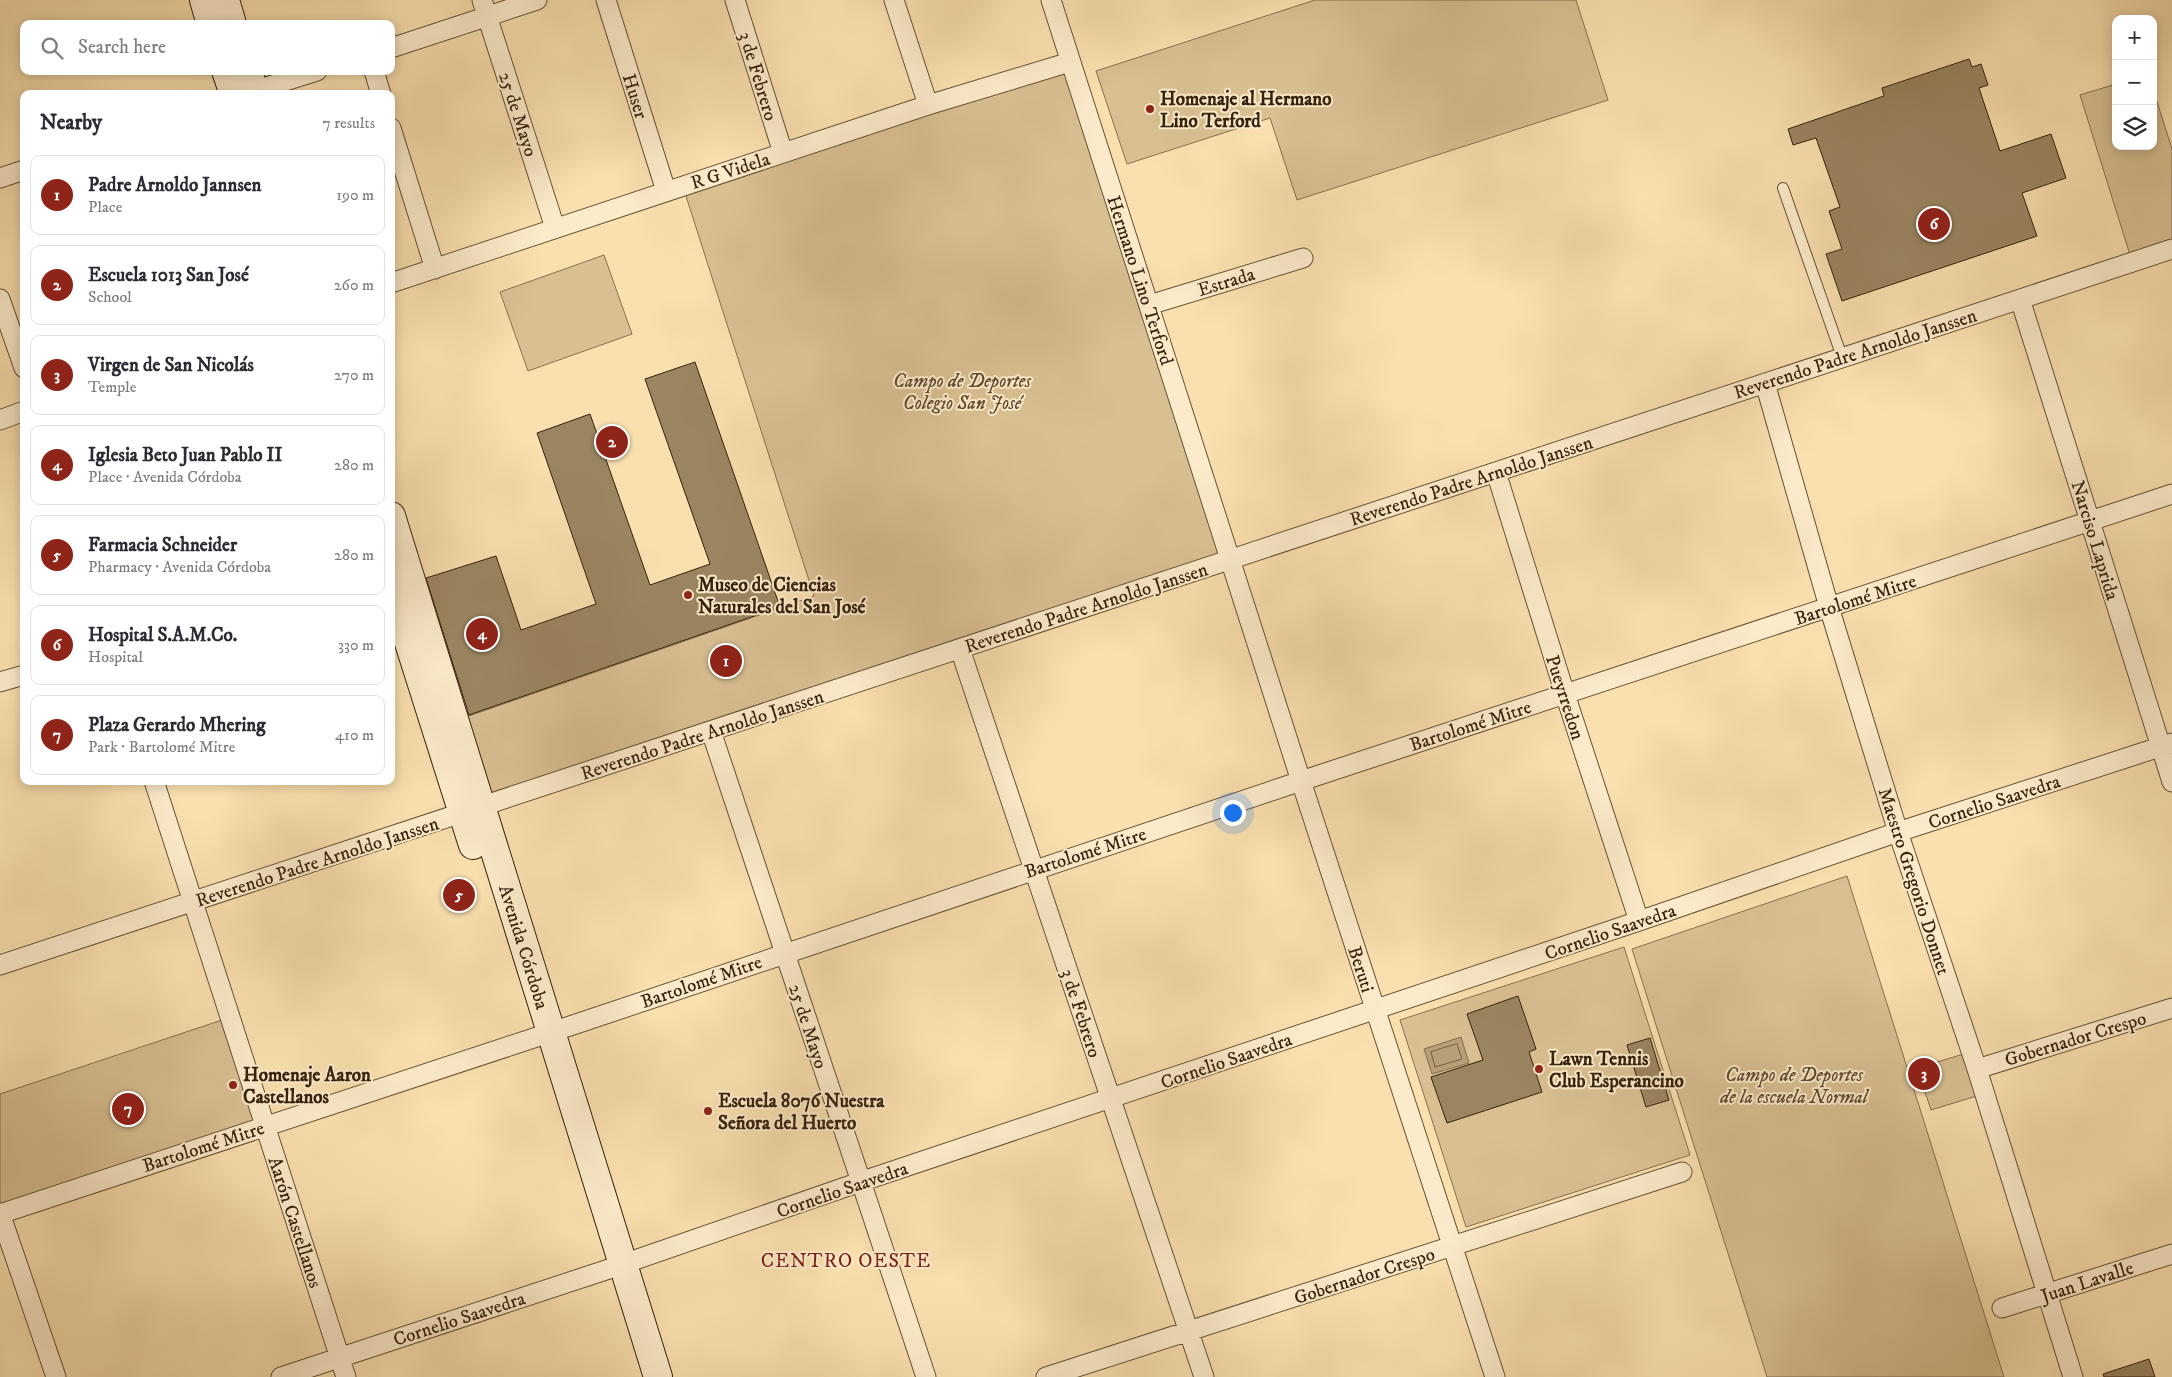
<!DOCTYPE html>
<html lang="en">
<head>
<meta charset="utf-8">
<style>
	:root { --surface:#fff; --page:#f7f7f7; --text:#2b2b33; --muted:#7c7c81; --line:#e1e1e2; --accent:#8f2418 }
	body { margin:0; font-family:"IM FELL DW Pica",serif; background:var(--page); color:var(--text) }
	.controls { position:absolute; right:15px; top:15px; display:grid; overflow:hidden; border-radius:10px; box-shadow:0 2px 12px #0003 }
	.controls button { width:45px; height:45px; display:grid; place-items:center; padding:0; border:0; border-bottom:1px solid var(--line); background:var(--surface); color:var(--text); font:25px sans-serif }
	.you { position:absolute; left:1232px; top:812px; width:18px; height:18px; margin:-12px; border:4px solid #fff; border-radius:50%; background:#1a73e8; box-shadow:0 0 0 8px #1a73e833 }
	.badge { display:grid; place-items:center; width:32px; height:32px; border-radius:50%; background:var(--accent); color:#fff; font-size:16px; font-weight:700 }
	.pin { position:absolute; translate:-50% -50%; border:2px solid #fff; box-shadow:0 1px 5px #0006 }
	.list { margin:0; padding:0; list-style:none }
	h2 { display:flex; justify-content:space-between; align-items:center; height:65px; margin:0; padding:0 20px; font-size:21px }
	h2 small { font-size:16px; font-weight:400; color:var(--muted) }
	.list li { display:grid; grid-template-columns:32px 1fr auto; gap:15px; align-items:center; box-sizing:border-box; height:80px; margin:0 10px 10px; padding:0 10px; border:1px solid var(--line); border-radius:10px }
	.list b { display:block; font-size:19px; white-space:nowrap }
	.list p { margin:0; font-size:16px; white-space:nowrap; color:var(--muted) }
	.list em { font-size:16px; font-style:normal; color:var(--muted) }
	.icon { flex:none; width:28px; height:28px; fill:none; stroke:currentColor; stroke-width:2; stroke-linecap:round; stroke-linejoin:round }
	.map { position:relative; flex:none; width:2172px; height:1377px; overflow:hidden }
	.search { position:absolute; background:var(--surface); box-shadow:0 2px 12px #0003; left:20px; top:20px; width:375px; height:55px; display:flex; align-items:center; gap:12px; box-sizing:border-box; padding:0 18px; border-radius:10px; color:var(--muted); font-size:19px }
	.panel { position:absolute; background:var(--surface); box-shadow:0 2px 12px #0003; left:20px; top:90px; width:375px; height:695px; border-radius:10px }
	.map>svg:first-child { display:block }
</style>
</head>
<body>
<div class="map">
<svg width="2172" height="1377" viewBox="0 0 2172 1377">
	<rect width="100%" height="100%" fill="#fae0af"/>
	<filter id="stains"><feTurbulence type="fractalNoise" baseFrequency=".004" numOctaves="4"/><feColorMatrix values="0 0 0 0 .2 0 0 0 0 .09 0 0 0 0 .02 0 0 0 .5 -.17"/></filter>
	<radialGradient id="worn" r=".72"><stop offset=".6" stop-color="#630" stop-opacity="0"/><stop offset="1" stop-color="#630" stop-opacity=".3"/></radialGradient>
	<!-- green -->
	<path fill="#d9c093" stroke="#877150" d="M1315,0H1576L1608,100L1297,200L1270,118L1127,164L1096,71Z
		M1070,62L1231,559L493,803L466,717L814,596L685,193Z
		M2116,84V146H2153V89L2172,149V242L2130,255L2080,95Z
		M604,255L632,334L528,371L500,292Z
		M1847,876L2004,1377H1767L1632,949Z
		M1624,947L1690,1155L1466,1227L1400,1020Z
		M228,1018L262,1124L2,1211L0,1203V1094Z
		M1967,1053L1980,1095L1931,1110L1917,1068Z"/>
	<!-- water -->
	<path fill="#b79f78" stroke="#836d4d" d="M1461,1037L1469,1063L1432,1074L1424,1049Z"/>
	<g fill="none" stroke-linecap="round" stroke-linejoin="round">
		<!-- shore -->
		<path stroke="#766042" stroke-width="1" d="M1457,1044L1462,1059L1435,1067L1431,1052Z"/>
	</g>
	<!-- building -->
	<path fill="#9b8561" stroke="#35220c" d="M1969,59L1972,67L1981,64L1988,85L1979,88L2000,151L2051,134L2066,178L2022,193L2037,236L1842,301L1826,254L1842,249L1829,211L1840,207L1816,138L1793,145L1788,129L1884,96L1882,88Z
		M695,362L780,607L469,715L426,578L496,556L521,630L596,604L537,433L590,414L650,585L710,564L645,379Z
		M1518,996L1536,1049L1529,1052L1542,1092L1447,1123L1431,1077L1483,1060L1467,1014Z
		M1650,1038L1669,1100L1646,1107L1627,1045Z
		M2149,1359L2155,1377H2104L2103,1374Z"/>
	<g fill="none" stroke-linecap="round" stroke-linejoin="round">
		<!-- lane casing -->
		<g stroke="#665235" stroke-width="12">
			<path id="lane" d="M1783,188L1842,357"/>
		</g>
		<!-- street casing -->
		<g stroke="#665235" stroke-width="21">
			<path id="street" d="M482,0L555,228
				M606,0L666,191
				M735,0L783,153
				M894,0L928,105
				M1051,0L1301,781L1495,1377
				M391,48L537,0
				M374,71L381,94
				M244,94L317,71
				M391,128L435,269
				M0,178L24,170
				M391,283L928,105L1070,62
				M0,299L24,368
				M2020,299L2172,782
				M1149,305L1303,258
				M1765,383L1829,607L1898,832L1977,1069L2073,1377
				M0,420L24,411
				M1496,472L1565,694L1639,921
				M960,649L1204,1377
				M0,682L24,675
				M711,731L926,1377
				M154,781L346,1377
				M0,965L2172,249
				M1977,1069L2172,1008
				M0,1213L56,1377
				M0,1214L552,1032L1301,781L2172,494
				M2002,1308L2172,1254
				M281,1377L606,1270L860,1182L1639,921L1898,832L2172,743
				M1046,1377L1682,1172"/>
		</g>
		<!-- secondary casing -->
		<g stroke="#35220c" stroke-width="30">
			<g id="secondary">
				<path d="M204,0L211,24"/>
				<path d="M225,0L232,24"/>
				<path d="M226,71L234,94"/>
				<path d="M248,71L255,94"/>
				<path id="s1" d="M391,516L658,1377"/>
				<path d="M391,586L473,845"/>
			</g>
		</g>
		<!-- lane -->
		<use href="#lane" stroke="#fcebcb" stroke-width="10"/>
		<!-- street -->
		<use href="#street" stroke="#fcebcb" stroke-width="19"/>
		<!-- secondary -->
		<use href="#secondary" stroke="#fcebcb" stroke-width="28"/>
	</g>
	<!-- markers -->
	<g fill="#8f2418" stroke="#fcebcb" stroke-width="2">
		<circle cx="1150" cy="109" r="5"/>
		<circle cx="688" cy="595" r="5"/>
		<circle cx="1539" cy="1069" r="5"/>
		<circle cx="233" cy="1085" r="5"/>
		<circle cx="708" cy="1111" r="5"/>
	</g>
	<g text-anchor="middle" stroke-width="4" stroke-linejoin="round" paint-order="stroke">
		<!-- street labels -->
		<g font-size="19" fill="#35220c" stroke="#fcebcb">
			<text transform="translate(759 76) rotate(73)" y="7">3 de Febrero</text>
			<text transform="translate(636 96) rotate(73)" y="7">Huser</text>
			<text transform="translate(519 114) rotate(72)" y="7">25 de Mayo</text>
			<text transform="translate(730 170) rotate(-18)" y="7">R G Videla</text>
			<text transform="translate(1141 280) rotate(72)" y="7">Hermano Lino Terford</text>
			<text transform="translate(1226 281) rotate(-17)" y="7">Estrada</text>
			<text transform="translate(1855 353) rotate(-18)" y="7">Reverendo Padre Arnoldo Janssen</text>
			<text transform="translate(1471 480) rotate(-18)" y="7">Reverendo Padre Arnoldo Janssen</text>
			<text transform="translate(2096 540) rotate(73)" y="7">Narciso Laprida</text>
			<text transform="translate(1855 599) rotate(-18)" y="7">Bartolomé Mitre</text>
			<text transform="translate(1086 607) rotate(-18)" y="7">Reverendo Padre Arnoldo Janssen</text>
			<text transform="translate(1566 697) rotate(72)" y="7">Pueyrredon</text>
			<text transform="translate(1470 725) rotate(-18)" y="7">Bartolomé Mitre</text>
			<text transform="translate(702 734) rotate(-18)" y="7">Reverendo Padre Arnoldo Janssen</text>
			<text transform="translate(1994 801) rotate(-18)" y="7">Cornelio Saavedra</text>
			<text transform="translate(1085 852) rotate(-18)" y="7">Bartolomé Mitre</text>
			<text transform="translate(317 861) rotate(-18)" y="7">Reverendo Padre Arnoldo Janssen</text>
			<text transform="translate(1915 881) rotate(72)" y="7">Maestro Gregorio Donnet</text>
			<text transform="translate(1610 931) rotate(-19)" y="7">Cornelio Saavedra</text>
			<text dy="7" stroke="none"><textPath href="#s1" startOffset="451">Avenida Córdoba</textPath></text>
			<text transform="translate(1362 969) rotate(72)" y="7">Beruti</text>
			<text transform="translate(701 981) rotate(-19)" y="7">Bartolomé Mitre</text>
			<text transform="translate(1082 1013) rotate(72)" y="7">3 de Febrero</text>
			<text transform="translate(809 1026) rotate(72)" y="7">25 de Mayo</text>
			<text transform="translate(2075 1038) rotate(-17)" y="7">Gobernador Crespo</text>
			<text transform="translate(1226 1060) rotate(-19)" y="7">Cornelio Saavedra</text>
			<text transform="translate(203 1146) rotate(-18)" y="7">Bartolomé Mitre</text>
			<text transform="translate(842 1189) rotate(-19)" y="7">Cornelio Saavedra</text>
			<text transform="translate(296 1222) rotate(72)" y="7">Aarón Castellanos</text>
			<text transform="translate(1364 1275) rotate(-18)" y="7">Gobernador Crespo</text>
			<text transform="translate(2087 1281) rotate(-18)" y="7">Juan Lavalle</text>
			<text transform="translate(459 1318) rotate(-18)" y="7">Cornelio Saavedra</text>
		</g>
		<!-- poi labels -->
		<g font-size="19" font-weight="bold" fill="#35220c" stroke="#fcebcb" text-anchor="start">
			<text x="1160" y="105">Homenaje al Hermano<tspan x="1160" dy="22">Lino Terford</tspan></text>
			<text x="698" y="591">Museo de Ciencias<tspan x="698" dy="22">Naturales del San José</tspan></text>
			<text x="1549" y="1065">Lawn Tennis<tspan x="1549" dy="22">Club Esperancino</tspan></text>
			<text x="243" y="1081">Homenaje Aaron<tspan x="243" dy="22">Castellanos</tspan></text>
			<text x="718" y="1107">Escuela 8076 Nuestra<tspan x="718" dy="22">Señora del Huerto</tspan></text>
		</g>
		<!-- park labels -->
		<g font-size="19" font-style="italic" fill="#5e4a2e" stroke="#fcebcb">
			<text x="962" y="387">Campo de Deportes<tspan x="962" dy="22">Colegio San José</tspan></text>
			<text x="1794" y="1081">Campo de Deportes<tspan x="1794" dy="22">de la escuela Normal</tspan></text>
		</g>
		<!-- neighbourhood labels -->
		<g font-size="20" letter-spacing="1" fill="#7a1f14" stroke="#fcebcb">
			<text x="846" y="1267">CENTRO OESTE</text>
		</g>
	</g>
	<rect width="100%" height="100%" filter="url(#stains)"/>
	<rect width="100%" height="100%" fill="url(#worn)"/>
</svg>
<div class="controls">
<button>+</button>
<button>−</button>
<button><svg class="icon" aria-label="layers" viewBox="0 0 24 24"><path d="M12 4l9 5-9 5-9-5zM3 14l9 5 9-5"/></svg></button>
</div>
<div class="you"></div>
<div class="pin badge" style="left:726px;top:661px">1</div>
<div class="pin badge" style="left:612px;top:442px">2</div>
<div class="pin badge" style="left:1924px;top:1074px">3</div>
<div class="pin badge" style="left:482px;top:634px">4</div>
<div class="pin badge" style="left:459px;top:895px">5</div>
<div class="pin badge" style="left:1934px;top:224px">6</div>
<div class="pin badge" style="left:128px;top:1109px">7</div>
<div class="search"><svg class="icon" aria-label="search" viewBox="0 0 24 24"><circle cx="10" cy="10" r="6"/><path d="M15 15l6 6"/></svg>Search here</div>
<section class="panel">
<h2>Nearby<small>7 results</small></h2>
<ul class="list">
<li><span class="badge">1</span><div><b>Padre Arnoldo Jannsen</b><p>Place</p></div><em>190 m</em></li>
<li><span class="badge">2</span><div><b>Escuela 1013 San José</b><p>School</p></div><em>260 m</em></li>
<li><span class="badge">3</span><div><b>Virgen de San Nicolás</b><p>Temple</p></div><em>270 m</em></li>
<li><span class="badge">4</span><div><b>Iglesia Beto Juan Pablo II</b><p>Place · Avenida Córdoba</p></div><em>280 m</em></li>
<li><span class="badge">5</span><div><b>Farmacia Schneider</b><p>Pharmacy · Avenida Córdoba</p></div><em>280 m</em></li>
<li><span class="badge">6</span><div><b>Hospital S.A.M.Co.</b><p>Hospital</p></div><em>330 m</em></li>
<li><span class="badge">7</span><div><b>Plaza Gerardo Mhering</b><p>Park · Bartolomé Mitre</p></div><em>410 m</em></li>
</ul>
</section>
</div>
</body>
</html>
